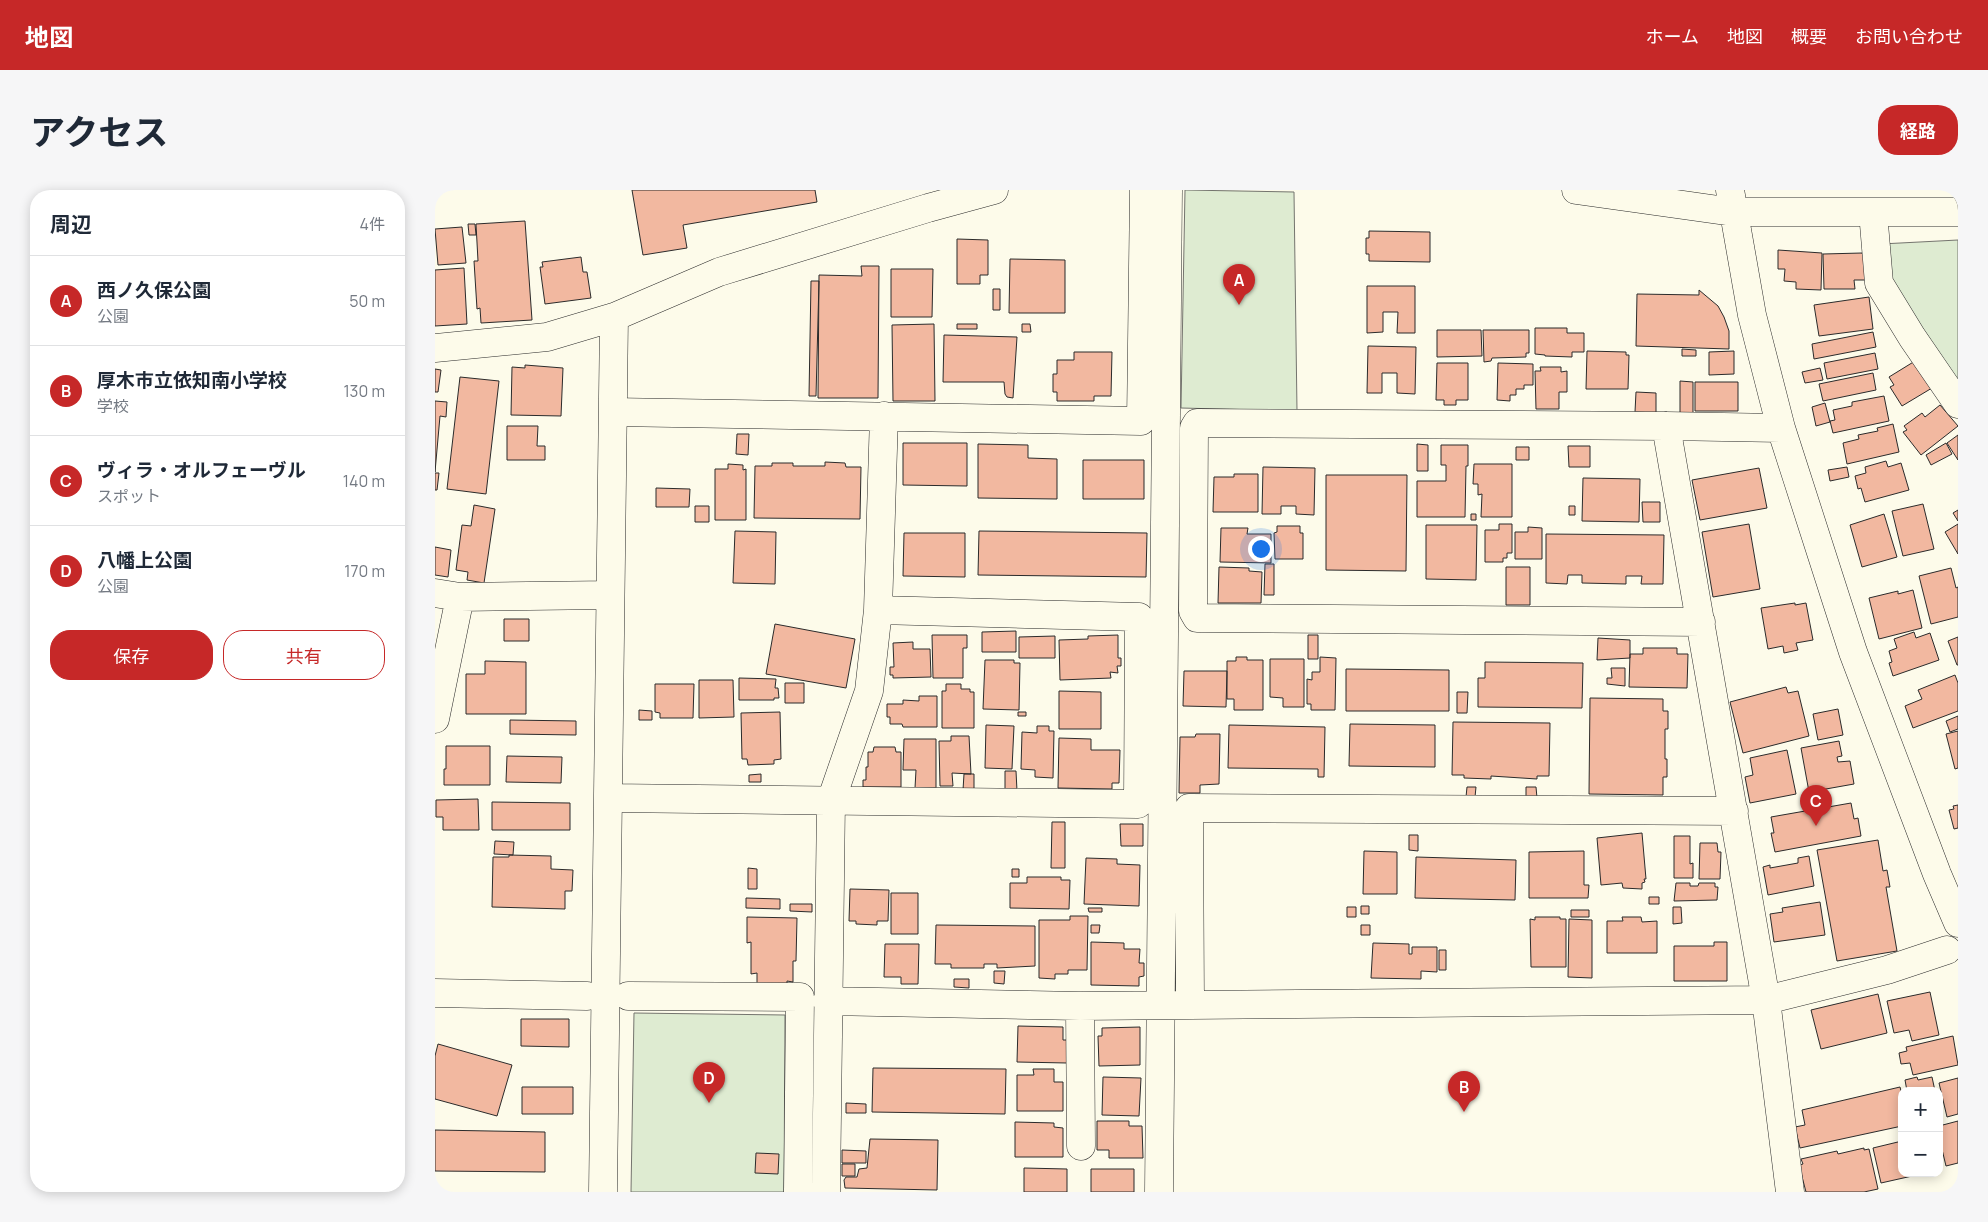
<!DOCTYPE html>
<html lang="ja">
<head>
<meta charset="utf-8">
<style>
	:root { --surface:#fff; --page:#f6f6f7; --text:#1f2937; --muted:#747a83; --line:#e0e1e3; --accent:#c62828 }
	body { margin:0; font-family:Manrope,"Noto Sans JP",sans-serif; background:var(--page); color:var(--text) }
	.controls { position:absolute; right:15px; bottom:15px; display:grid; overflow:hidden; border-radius:10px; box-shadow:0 2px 12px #0003 }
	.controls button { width:45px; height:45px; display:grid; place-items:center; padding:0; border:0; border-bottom:1px solid var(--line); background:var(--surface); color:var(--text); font:25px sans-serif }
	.you { position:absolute; left:825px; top:358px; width:18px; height:18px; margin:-12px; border:4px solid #fff; border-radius:50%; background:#1a73e8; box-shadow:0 0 0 8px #1a73e833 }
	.badge { display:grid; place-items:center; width:32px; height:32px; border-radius:50%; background:var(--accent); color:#fff; font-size:16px; font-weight:700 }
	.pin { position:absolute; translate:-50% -41px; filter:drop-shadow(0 1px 2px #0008) }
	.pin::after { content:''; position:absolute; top:26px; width:18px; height:15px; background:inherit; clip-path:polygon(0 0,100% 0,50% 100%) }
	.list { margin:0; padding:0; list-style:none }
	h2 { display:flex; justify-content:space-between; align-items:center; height:65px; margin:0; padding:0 20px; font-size:21px }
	h2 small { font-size:16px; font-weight:400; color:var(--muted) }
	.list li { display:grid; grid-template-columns:32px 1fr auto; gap:15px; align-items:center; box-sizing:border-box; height:90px; padding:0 20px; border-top:1px solid var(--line) }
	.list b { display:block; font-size:19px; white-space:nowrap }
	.list p { margin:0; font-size:16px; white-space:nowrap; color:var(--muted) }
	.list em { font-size:16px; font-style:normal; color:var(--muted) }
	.actions { display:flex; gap:10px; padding:15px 20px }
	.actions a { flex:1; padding:11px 0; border:1px solid var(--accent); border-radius:20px; text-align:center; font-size:18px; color:var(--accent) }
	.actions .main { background:var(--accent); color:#fff }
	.map { position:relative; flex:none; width:1523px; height:1002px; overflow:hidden; border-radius:20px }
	header { display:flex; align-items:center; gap:30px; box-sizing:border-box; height:70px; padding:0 25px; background:var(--accent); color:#fff }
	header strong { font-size:24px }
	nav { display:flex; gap:28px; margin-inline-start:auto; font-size:18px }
	.intro { display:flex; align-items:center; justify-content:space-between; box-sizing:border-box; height:120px; padding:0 30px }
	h1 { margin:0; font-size:35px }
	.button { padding:12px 22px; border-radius:20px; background:var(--accent); color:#fff; font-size:18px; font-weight:700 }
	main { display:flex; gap:30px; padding:0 30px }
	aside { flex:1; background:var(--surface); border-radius:20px; box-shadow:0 2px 12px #0003 }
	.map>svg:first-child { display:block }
</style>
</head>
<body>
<header>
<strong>地図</strong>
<nav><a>ホーム</a><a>地図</a><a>概要</a><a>お問い合わせ</a></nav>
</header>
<div class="intro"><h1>アクセス</h1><a class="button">経路</a></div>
<main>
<aside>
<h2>周辺<small>4件</small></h2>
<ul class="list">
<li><span class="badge">A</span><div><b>西ノ久保公園</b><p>公園</p></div><em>50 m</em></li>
<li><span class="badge">B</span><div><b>厚木市立依知南小学校</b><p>学校</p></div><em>130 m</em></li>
<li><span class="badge">C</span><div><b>ヴィラ・オルフェーヴル</b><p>スポット</p></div><em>140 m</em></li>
<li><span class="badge">D</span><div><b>八幡上公園</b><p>公園</p></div><em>170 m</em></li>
</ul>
<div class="actions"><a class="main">保存</a><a>共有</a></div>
</aside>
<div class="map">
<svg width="1523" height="1002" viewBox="0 0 1523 1002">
	<rect width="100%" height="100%" fill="#fdfbea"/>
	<!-- green -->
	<path fill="#deebd1" stroke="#74746e" d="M750,0L859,2L862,221L746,218Z
		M1523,50V193L1448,85L1446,54Z
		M199,823L350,825L349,1002H196Z"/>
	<!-- building -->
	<path fill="#f2b8a0" stroke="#2b2b2b" d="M197,0H380L382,12L248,35L252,58L208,65Z
		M90,31L97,130L46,133L45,118L42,119L39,71H43L41,34Z
		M33,34H40L41,45H34Z
		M27,37L31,73L3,75L0,39Z
		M934,41L995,42V72L934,71V64H931V48H934Z
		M522,49L553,50V85H545V94H522Z
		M1343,60L1387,63L1386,100L1361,99V92L1349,91L1350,79H1343Z
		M1427,63L1433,78V90H1419L1420,99H1389L1388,64Z
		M146,67L148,82H152L156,108L110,114L105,77H108L107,72Z
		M575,69L630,70V123H574Z
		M426,76H444L443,208H383L384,85L427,86Z
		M29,78L32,134L0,136V80Z
		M456,79H498L497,127H456Z
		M376,91H384L381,206H374Z
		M932,96H980V143H962L963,122H948V142L932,143Z
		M558,99H565V120H558Z
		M1264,100L1283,116L1289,127L1294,141V159L1201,156L1202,104L1264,105Z
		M1434,107L1438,139L1384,146L1379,115Z
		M499,134L500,211H458L457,135Z
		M522,134H542V139H522Z
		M587,134H595L596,142H587Z
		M1100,138H1132V143H1149V162H1137V167L1110,166V165L1100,164Z
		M1002,140H1046L1047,166L1002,167Z
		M1048,140H1094V163H1091V167L1057,168L1056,171L1049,172Z
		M1438,142L1441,157L1379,169L1377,154Z
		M509,145L582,147L578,208L572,207L570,204L569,192H508Z
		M933,156L981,157L980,204L962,203V183H947V203H932Z
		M1247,159L1261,160V166H1247Z
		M1152,161L1191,162V165H1194L1193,199H1151Z
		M1299,161V184L1274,185V162Z
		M639,162H677L676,206H659V211H622V202H618V184H622V170H639Z
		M1440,163L1443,179L1392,189L1389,173Z
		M1480,171L1497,198L1467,216L1455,197L1459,195L1454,187Z
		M1002,173H1033V210H1021V215H1009V210H1001Z
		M1063,173L1098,174V195H1089V199H1081V205H1075V211L1062,210Z
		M90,175L128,178L126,226L76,225L77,177L90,178Z
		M1105,177H1126V182L1132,181V202H1124V219H1101L1100,181H1106Z
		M1385,178L1388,190L1370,193L1367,182Z
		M0,179L6,180L3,202H0Z
		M1438,183L1441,200L1388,211L1384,194Z
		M25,187L64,191L51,304L12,299Z
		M1245,191L1258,192V223H1245Z
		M1260,192H1303V221H1260Z
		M1201,202L1221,203V223L1200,222Z
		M1449,206L1454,231L1398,243L1395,231L1400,230L1398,220L1417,216V212Z
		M0,211L12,212L11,227L5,226L0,282Z
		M1390,213L1395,232L1381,236L1377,217Z
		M1505,215L1523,236L1486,265L1468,242L1472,240L1469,236L1487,223L1490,227Z
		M1458,234L1464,262L1412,274L1408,253L1424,249L1423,245L1443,241L1442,238Z
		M72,236H103L102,256H110V270H72Z
		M302,244H314L313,265L301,264Z
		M1523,245V270L1512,253Z
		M468,253H532V296L468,295Z
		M1511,253L1517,264L1496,275L1491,265Z
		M543,254L593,255V268L622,269V309L543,308Z
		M982,254L993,255V281H982Z
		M1006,255H1033V276H1031L1030,327H982V291H1011V275H1006Z
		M1133,256H1155V277H1134Z
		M1081,257H1094V270H1081Z
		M648,270H709V309H648Z
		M1451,271L1453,277L1466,273L1474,300L1430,312L1426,298L1423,299L1420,286L1431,283L1430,277Z
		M390,272L410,273L411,277H426L425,329L319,328L320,276H337V273H358V276H390Z
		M293,274L308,275V280L311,279V330H280V279H293Z
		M1039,274H1077V327H1046L1047,304L1043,305V294H1038Z
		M828,277L880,278L879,325L861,324V316H846V324H827Z
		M1412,277L1414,287L1395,291L1393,280Z
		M1324,278L1332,318L1265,330L1257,290Z
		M0,283H4L2,300H0Z
		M799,284H823V322H778L779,287H799Z
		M891,285H972L971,381L891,380Z
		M1148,288L1205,289L1204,332L1147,331Z
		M221,298L255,299L254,317H221Z
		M1207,312H1225V332H1208Z
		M1488,314L1499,359L1468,366L1457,321Z
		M39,315L60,319L49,393L32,390L33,382L21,380L27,335L36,336Z
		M260,316H274V332H260Z
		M1134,316H1140V325H1134Z
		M1523,320V331L1518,323Z
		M1036,324H1041V330H1036Z
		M1449,324L1462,367L1427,377L1415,335Z
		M1064,334H1077V363H1072V368H1068V372H1050V340H1064Z
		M1314,334L1325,399L1278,407L1267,342Z
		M1523,334V364L1510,342Z
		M991,335H1042L1041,390L991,389Z
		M842,336H865V343H868V369H840L839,343L842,342Z
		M1093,337L1107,338V369H1080V342H1093Z
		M786,338H813L812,344H836V373L785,372Z
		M300,341L341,342L340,394L298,393Z
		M544,341L712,343L711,387L543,385Z
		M469,343H530V387L468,386Z
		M1111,344L1229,345L1228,394H1206L1207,386H1191V394L1147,393V385H1133L1132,394L1111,393Z
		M0,357L16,360L13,387L0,385Z
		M830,374H839V405H829Z
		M784,377L814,378V381L827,382L826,413H783Z
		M1071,377H1095V415H1071Z
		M1516,378L1521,398L1523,397V427L1496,434L1484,386Z
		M1478,400L1487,438L1444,449L1434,408L1463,401V404Z
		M1360,413V415L1371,413L1378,450L1361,453L1363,460L1349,463L1348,456L1333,459L1326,418Z
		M69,429H94V451H69Z
		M340,434L420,449L411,498L331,484Z
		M581,441V462H547V442Z
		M1479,442L1481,448L1495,443L1504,470L1458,486L1454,473L1457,472L1454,461L1462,458L1459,449Z
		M497,445H532V458H528V488H498Z
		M683,445V468H686V476H682L683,483L675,482L676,488L625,490L624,450L653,449V446Z
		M873,445H883V469H873Z
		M620,446V468H584V447Z
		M1523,447V475H1522L1513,451Z
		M1163,448L1195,450V468L1162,470Z
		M478,452V459H495L496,487L458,488V485H455V477H459L458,453Z
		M1208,458H1242V464H1253L1252,498L1194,497L1195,464H1208Z
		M801,467H812V470H828V520H799V509H792V471H801Z
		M885,467L901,468L900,520H876V514H872V489L877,490V482H885Z
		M835,469H869V517H848V508L835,507Z
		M550,470H579V473H585L584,520L548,519Z
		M50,471L91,472V524H31V484H50Z
		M1050,472L1148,473L1147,518L1043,517V488H1050Z
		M1176,478H1190V496L1172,494V488H1177Z
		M911,479L1014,480V521H911Z
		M749,481H792L791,517L748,516Z
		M1520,485L1523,493V521L1478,538L1470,516L1487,509L1483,500Z
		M304,488L341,489L340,498H343L344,508H339V510H304Z
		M264,490H298L299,527L264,528Z
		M350,493H369V513H350Z
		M220,494H259L258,528H225V523L220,522Z
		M511,494H526V499H535V502H539V538H507V501H511Z
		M1351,497L1353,503L1363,501L1374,546L1308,563L1295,512Z
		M624,501L666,502V539H624Z
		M1022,502H1033L1032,523H1022Z
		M484,506H502V537H468L467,534H455V527H452V514H468V510L484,511Z
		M1155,508L1228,509V521H1233V539H1230V569H1232V587H1228V605L1154,604Z
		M1403,519L1408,545L1383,550L1378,524Z
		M204,520L217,521V530H204Z
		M345,522L346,569L339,570V574L313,575L312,569H307L306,523Z
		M583,522H591V526H583Z
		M1523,526V539L1515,542L1511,531Z
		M75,530L141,531V545L75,544Z
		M1018,532L1115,533L1114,586H1102V589L1056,586V589L1029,588V585H1017Z
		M915,534L1000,535V577L914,576Z
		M551,535L579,536L577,579L550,578Z
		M794,535L890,537L889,587H883V579L793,578Z
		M602,536H614V541H619L618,588L600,587V580L586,579L587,542L602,543Z
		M1523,541V578L1520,579L1511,544Z
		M761,544H785L784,594L765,595V603H744L745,547H760Z
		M516,546H534L536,584L517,583L518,596H505L504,551H516Z
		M624,548L656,549V560H685L684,593H677V599L623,598Z
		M469,549H501V598H480L481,580H468Z
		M1404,551L1407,566L1402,567L1403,572L1415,571L1419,594L1374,602L1366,558Z
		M11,556H55V595H9V579H11Z
		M439,557H460L461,562H466V597H428V590H431V577H433V562H438Z
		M1352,560L1361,604L1315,613L1310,587L1318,585L1315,568Z
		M72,566L127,567L126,593L71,592Z
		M570,581H581L582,601H570Z
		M326,584V592H314V585Z
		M529,584H539V600H528Z
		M1032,597H1041L1040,607H1031Z
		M1091,597H1101L1102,608H1091Z
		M43,609L44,640H8V627H1V610Z
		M57,612L135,613V640H57Z
		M1416,613L1419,629L1423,628L1426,646L1340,662L1336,643H1339L1336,627Z
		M1523,615V638L1519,639L1514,620L1519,619L1518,616Z
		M617,632H630V678H616Z
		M685,634H708V656H686Z
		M1207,643L1211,689H1209L1210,692L1207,693V699L1188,698L1187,693L1166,695L1162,648Z
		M974,645H983V661L974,660Z
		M1239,646H1255V674L1258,673V688H1239Z
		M1443,650L1448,681L1452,680L1455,697H1451L1462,761L1402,771L1382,660Z
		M60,651L79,652L78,665L59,664Z
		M1265,653H1282L1283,662H1286L1285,689H1264Z
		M929,661L962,662V704H928Z
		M1149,661V695H1154L1153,708H1094V662Z
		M74,665L116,666V679L138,680L137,701H130V719L57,717L58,667H74Z
		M1374,666L1379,696L1333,705L1328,677L1335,675V678L1363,673V668Z
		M981,667L1081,670L1080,710L980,708Z
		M651,668L682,669V674L705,675L704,716L649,714Z
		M313,678L322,679V699H313Z
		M577,679H584V687H577Z
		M592,687H626V690H635L634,719L575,718V693H592Z
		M1241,693H1255V696H1263L1264,693H1280V697H1283L1282,710L1239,711Z
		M415,699L454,700L453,731H442V735L421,734V731H414Z
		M456,703H483V744H456Z
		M1214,707H1224V714H1214Z
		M311,708L345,709V719L311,718Z
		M1385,712L1390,745L1339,752L1335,724L1348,722L1347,718Z
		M355,714H377V722L355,721Z
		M926,716H934V724H926Z
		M912,717H921V727H912Z
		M1238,717H1246L1247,733L1238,734Z
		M653,718H667V722H654Z
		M1136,720H1154V727H1136Z
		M635,726H653L652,780H633V784H620V789L604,788V730H635Z
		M312,727L362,728L361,771H358V792L352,791V794L322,795V783L316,784V752L312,753Z
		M1100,727H1125V729H1131V777H1096L1095,729L1100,730Z
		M1187,727H1206L1207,732L1222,731V763H1172V731H1188Z
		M1134,729L1157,730V788L1133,787Z
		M501,735L600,736V776L562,778V774H549V778H516V774H500Z
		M656,735H665L664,743H656Z
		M926,735H935V745H926Z
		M656,752L689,753V759H705L704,773H709V786L704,787V796L656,795Z
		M1279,752H1292V791H1239V756H1279Z
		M938,753L974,754V764H977V757H1002V782L986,781V789L936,788Z
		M450,754H484L483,794H466V787H449Z
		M1004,760H1011V780H1004Z
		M559,781H570L569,794L559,793Z
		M519,789H534V798L519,797Z
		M1495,802L1504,845L1477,851L1474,840L1459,843L1452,811Z
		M1443,804L1452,843L1386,859L1376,820Z
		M86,829H134V857L86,856Z
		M583,836L628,837V850H632V873L582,872Z
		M705,837V875L664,876L663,846H667V838Z
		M1518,846L1523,875L1478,885L1475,873L1466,874L1464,863L1472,861L1471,857Z
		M3,854L77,875L62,926L0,909V866Z
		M438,878L571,879L570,924L437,922Z
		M598,879H619V892H628V921H582V885H599Z
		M668,887L706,888L704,926L667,925Z
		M1482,887L1483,890L1497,887L1500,901H1472L1470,890Z
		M1523,888V924L1512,927L1504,893Z
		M87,897H138V924H87Z
		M1465,897L1467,905V936L1365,958L1360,937L1370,935L1367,920Z
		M411,913L431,914V923H411Z
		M662,931H694V936H707L708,968H674V960H662Z
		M1523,931V973L1511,976L1504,947V936Z
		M580,932L619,933V937L628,938V967H580Z
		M0,940L110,942V982L0,981Z
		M435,949L503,950L502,1000L410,998L409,990L411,987H422L424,979L432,978Z
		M1467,951V983L1486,984L1446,993L1438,958Z
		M1429,958V960L1434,959L1443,999L1429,1002H1371L1364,975L1368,974L1366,969L1402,961L1403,964Z
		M407,960L431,961V973H407Z
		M321,963L344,964L343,984L320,983Z
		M407,974H420V986H407Z
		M589,978L632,979V1002H589Z
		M656,979H699V1002H656Z"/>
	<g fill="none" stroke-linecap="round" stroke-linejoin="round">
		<!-- minor casing -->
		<g stroke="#2b2b2b" stroke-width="29">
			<path id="minor" d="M1141,0L1298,22H1523
				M1295,0L1317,125L1346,238L1418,462L1502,684L1523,733
				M1438,22L1444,93L1477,147L1523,214
				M0,158L112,147L179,127
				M178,222L706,231L709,0
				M1231,236L1331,810L1355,1002
				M0,403L25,407L175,405
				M1266,432L762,428L758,421L759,238L762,233L1231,236L1346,238
				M0,529L25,407
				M174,608L703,614L704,427L443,420
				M0,803L152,806
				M193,806L365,807L363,1002
				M392,811L645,816L1331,810L1452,780L1512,760
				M755,815L754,618L1299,621
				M645,816L646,956
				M168,1002L179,127L284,82L493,18L559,0
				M391,1002L396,611L434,501L443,420L449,226
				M724,1002L733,0"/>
		</g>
		<!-- minor -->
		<use href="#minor" stroke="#fdfbea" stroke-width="28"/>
	</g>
</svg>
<div class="controls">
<button>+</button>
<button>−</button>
</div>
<div class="you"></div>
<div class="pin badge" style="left:804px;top:115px">A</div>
<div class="pin badge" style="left:1029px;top:922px">B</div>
<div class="pin badge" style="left:1381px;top:636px">C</div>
<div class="pin badge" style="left:274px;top:913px">D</div>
</div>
</main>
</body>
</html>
